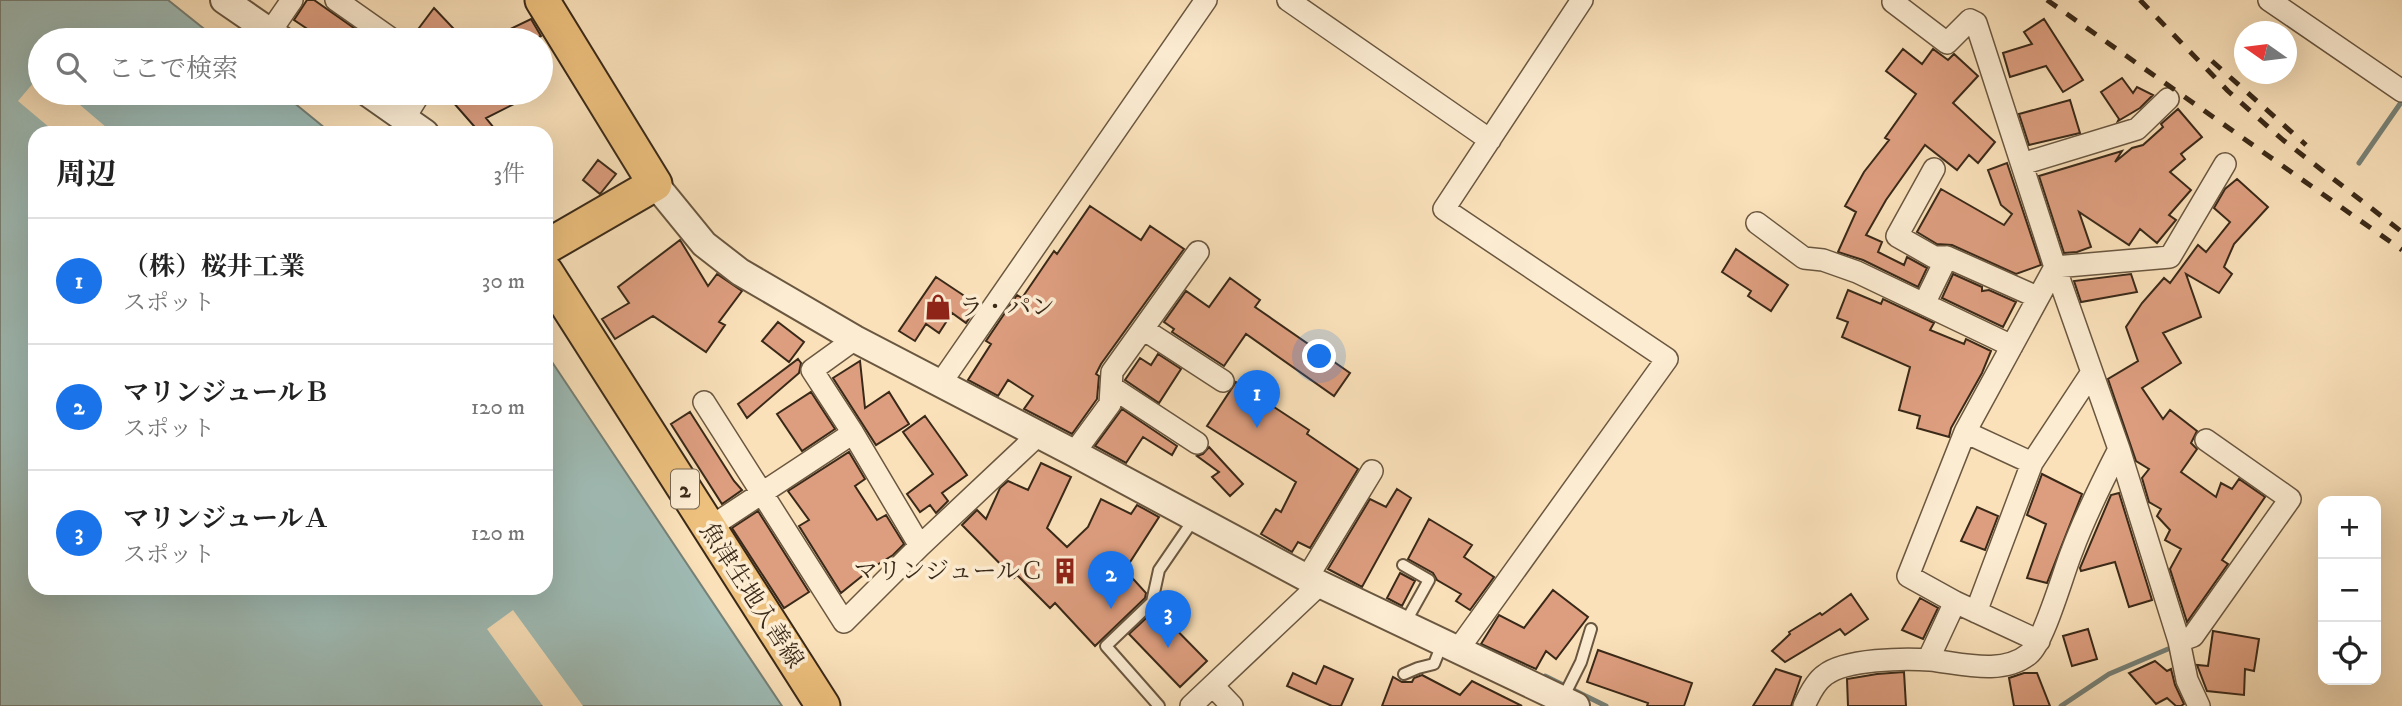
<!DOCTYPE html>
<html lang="ja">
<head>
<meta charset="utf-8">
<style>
	:root { --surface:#fff; --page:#f2f2f2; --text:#222; --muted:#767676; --line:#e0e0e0; --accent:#1a73e8 }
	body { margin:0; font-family:"IM FELL DW Pica","Noto Serif JP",serif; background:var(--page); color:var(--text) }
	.controls { position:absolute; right:21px; bottom:21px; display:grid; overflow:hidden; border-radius:14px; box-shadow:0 7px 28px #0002 }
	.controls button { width:63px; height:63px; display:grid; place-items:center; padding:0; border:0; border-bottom:2px solid var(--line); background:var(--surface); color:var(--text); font:35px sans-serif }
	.compass { position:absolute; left:2234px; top:21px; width:63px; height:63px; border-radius:50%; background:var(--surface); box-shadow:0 7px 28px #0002; rotate:284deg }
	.you { position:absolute; left:1320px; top:357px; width:24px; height:24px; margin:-18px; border:5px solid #fff; border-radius:50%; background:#1a73e8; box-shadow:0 0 0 10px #1a73e833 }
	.badge { display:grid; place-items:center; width:46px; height:46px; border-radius:50%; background:var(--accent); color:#fff; font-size:23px; font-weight:700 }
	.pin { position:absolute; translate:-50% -58px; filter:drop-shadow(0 2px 4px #0008) }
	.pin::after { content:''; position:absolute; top:37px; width:24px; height:21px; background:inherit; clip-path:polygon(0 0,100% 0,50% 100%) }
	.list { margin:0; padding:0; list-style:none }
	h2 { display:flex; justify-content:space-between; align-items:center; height:91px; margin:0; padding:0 28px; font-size:30px }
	h2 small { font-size:23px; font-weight:400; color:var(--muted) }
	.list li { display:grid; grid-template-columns:46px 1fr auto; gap:21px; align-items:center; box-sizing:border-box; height:126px; padding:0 28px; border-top:2px solid var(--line) }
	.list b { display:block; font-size:26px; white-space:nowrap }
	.list p { margin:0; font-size:23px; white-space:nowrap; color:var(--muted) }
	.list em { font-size:23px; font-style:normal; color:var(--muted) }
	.icon { flex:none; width:38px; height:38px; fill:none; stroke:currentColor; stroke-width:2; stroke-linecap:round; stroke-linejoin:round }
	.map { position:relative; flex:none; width:2402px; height:706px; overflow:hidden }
	.search { position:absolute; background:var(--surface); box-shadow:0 7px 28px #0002; left:28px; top:28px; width:525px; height:77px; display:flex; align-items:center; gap:18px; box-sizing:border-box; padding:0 24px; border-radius:38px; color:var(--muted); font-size:26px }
	.panel { position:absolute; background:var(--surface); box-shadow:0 7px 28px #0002; left:28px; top:126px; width:525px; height:469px; border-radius:21px }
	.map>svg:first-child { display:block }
</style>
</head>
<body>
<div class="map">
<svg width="2402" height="706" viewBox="0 0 2402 706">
	<rect width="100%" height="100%" fill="#fae1ba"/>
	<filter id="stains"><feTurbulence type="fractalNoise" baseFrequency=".00286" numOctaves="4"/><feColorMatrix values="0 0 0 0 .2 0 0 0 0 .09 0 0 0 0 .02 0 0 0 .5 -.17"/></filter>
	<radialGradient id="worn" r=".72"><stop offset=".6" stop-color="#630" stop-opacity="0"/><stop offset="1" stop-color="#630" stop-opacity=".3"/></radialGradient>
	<!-- water -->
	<path fill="#9fbcb6" stroke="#778177" stroke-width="2" d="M0,0H168L218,40H40V93H282L331,133H35V588H546V353L782,706H0Z"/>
	<!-- pier -->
	<path fill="#fae1ba" d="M40,75V93H66L113,133H56L18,101Z
		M513,610L583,706H543L487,629Z"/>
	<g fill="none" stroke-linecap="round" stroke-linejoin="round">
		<!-- stream -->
		<path stroke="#778177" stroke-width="5" d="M2359,163L2402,101
			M1545,676L1606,706
			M2061,706L2109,674L2168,649"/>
	</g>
	<!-- building -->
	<path fill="#dd9e7f" stroke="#3a2918" stroke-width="2" d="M307,0H314L371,40H324L294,20Z
		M434,8L454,29L446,40H410Z
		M531,19L541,36L532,40H488Z
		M2044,19L2083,80L2063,92L2046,66L2010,77L2003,53L2032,44L2024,32Z
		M1903,49L1922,64L1933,49L1948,60L1954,54L1978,76L1953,103L1995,142L1978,163L1969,155L1957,170L1925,145L1886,200L1866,235L1882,242L1878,252L1904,265L1907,257L1927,268L1918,287L1863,260L1838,252L1856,212L1845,206L1864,172L1889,140L1885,138L1916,94L1886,71Z
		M2122,78L2133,93L2137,87L2153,95L2140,108L2118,121L2119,119L2101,92Z
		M445,93H510L516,103L486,118L498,133H480Z
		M2070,100L2080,133L2029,145L2019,114Z
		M2178,109L2202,137L2181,154L2185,159L2170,172L2191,190L2169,215L2176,220L2157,243L2140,229L2129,245L2079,212L2091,247L2077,252L2064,253L2039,176L2122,151L2115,162L2132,148L2143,145L2163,127L2161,124Z
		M598,160L616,174L600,194L583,180Z
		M2007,163L2041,265L2016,274L1952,245L1937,244L1917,232L1941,189L2004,225L2012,214L2001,205L1988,170Z
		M2237,179L2268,207L2234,244L2224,267L2232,274L2219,293L2186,274L2201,317L2163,333L2181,363L2142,388L2163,419L2170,410L2197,431L2191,443L2197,449L2181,472L2216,497L2221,483L2232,489L2239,479L2265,497L2222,560L2228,564L2187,622L2170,569L2181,549L2165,540L2170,530L2157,516L2161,509L2149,502L2142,478L2149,469L2136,461L2108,379L2138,361L2126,327L2142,303L2164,278L2170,283L2198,245L2206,252L2230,222L2214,208L2225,189Z
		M1090,206L1141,240L1150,226L1184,249L1101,364L1096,374L1099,376L1097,399L1072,434L1024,409L1033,396L1008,380L998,396L968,380L991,344L986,341L1017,295L1022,298L1054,251L1057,254Z
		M680,240L708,286L717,274L742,291L719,322L725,325L706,352L653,316L615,339L602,319L629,303L618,287Z
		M1736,249L1788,285L1771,311L1748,296L1751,291L1722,272Z
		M1953,274L1982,287V291L1989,290L2016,302L2003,327L1942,298Z
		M2131,274L2137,292L2081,302L2074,281Z
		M936,277L978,305L966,323L952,313L939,333L926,324L915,341L899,331Z
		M1230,278L1260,300L1255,307L1350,373L1334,396L1246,334L1224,366L1172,332L1174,329L1164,322L1186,291L1209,307Z
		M1848,290L1881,304L1883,299L1934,323L1930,330L1964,344L1966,339L1991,351L1982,373L1951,428L1949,437L1917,428L1920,416L1899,410L1910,367L1842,337L1848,322L1837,318Z
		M778,322L804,342L789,362L762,341Z
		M1158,354L1181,369L1159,403L1125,380L1140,358L1151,365Z
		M798,359L801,363L799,373L747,418L738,404Z
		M860,361L865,408L889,392L909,424L876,445L833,378Z
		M1236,382L1309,430L1307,434L1358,469L1310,548L1298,542L1292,552L1261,534L1276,509L1281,512L1296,482L1207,426Z
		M811,392L835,429L802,451L777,414Z
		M1122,409L1177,446L1172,455L1143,437L1126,463L1095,446Z
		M690,412L734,481L742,490L722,504L671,424Z
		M925,416L967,475L942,493L948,501L936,513L930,505L920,512L907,494L933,474L903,432Z
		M1209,447L1243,484L1230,496L1212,477L1219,472L1197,456L1203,454Z
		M849,452L865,479L855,486L877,520L886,515L904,544L893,555L872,568L841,593L799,526L809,520L788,491Z
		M1041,463L1071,477L1047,528L1067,547L1088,527L1101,499L1131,514L1137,505L1159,517L1125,570L1146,593L1145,598L1095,646L1055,603L1050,608L1017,575L1014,578L962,525L977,510L986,519L1000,488L1008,481L1028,490Z
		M2042,474L2082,494L2047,583L2027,578L2046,524L2027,515Z
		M1397,489L1411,498L1362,587L1328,569L1370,499L1386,507Z
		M2119,493L2152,600L2129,607L2115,562L2081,571L2080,568L2111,495Z
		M1977,507L1998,516L1985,550L1961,541Z
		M758,511L809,592L784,608L732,528Z
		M1429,519L1472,545L1464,557L1494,577L1470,610L1456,601L1461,594L1437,580L1433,573L1408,559Z
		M1400,573L1415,581L1402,606L1387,598Z
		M1553,590L1588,617L1556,659L1546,651L1536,669L1481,644L1499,615L1524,628Z
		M1851,594L1868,619L1845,635L1840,629L1785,662L1772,651L1790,634L1789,632L1820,613L1822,615Z
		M1920,598L1938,608L1923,639L1902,630Z
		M1156,609L1207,661L1180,687L1129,634Z
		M2088,629L2097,659L2072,666L2063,636Z
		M2213,631L2259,639L2254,671L2245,669L2244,695L2207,691L2197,665L2208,666Z
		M1598,650L1692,683L1684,706H1647L1648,703L1587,682Z
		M2155,661L2167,671L2171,669L2175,685L2184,704L2181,706H2176L2167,698L2156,704L2129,673Z
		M1324,666L1353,679L1341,706H1332L1287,686L1293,673L1316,684Z
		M1776,669L1801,677L1791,706H1753Z
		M1904,672L1906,706H1848L1847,679L1877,674Z
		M2024,673H2037L2050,706H2014L2009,678Z
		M1422,675L1460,695L1472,681L1522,706H1382L1393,677L1402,682H1412L1414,678Z"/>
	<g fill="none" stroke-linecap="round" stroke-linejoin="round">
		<!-- service casing -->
		<g stroke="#6a5740" stroke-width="14">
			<path id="service" d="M1403,565L1429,580L1405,623
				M1404,674L1418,668L1434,664L1442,644
				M1562,700L1581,662L1591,629
				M1159,706L1106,646L1152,602L1159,570L1194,519"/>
		</g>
		<!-- minor casing -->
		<g stroke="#6a5740" stroke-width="24">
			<path id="minor" d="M336,0L393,40
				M1288,0L1490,140
				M2269,0L2402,91
				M1893,2L1947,43L1970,20L1976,23L2055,267L2119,449L2179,641L2187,680L2199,706
				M270,32L292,0
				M405,117L420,93
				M2022,164L2137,129L2168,99
				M1934,169L1897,236L1934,257H1947
				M1757,223L1804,258L1823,260L1857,272L2012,346
				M1924,304L1947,257L2037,297
				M1143,329L1223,381
				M940,384L1206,0
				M1113,388L1197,443
				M704,402L844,622L920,546
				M1965,432L2055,267L2170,257L2225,164
				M853,433L812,370L855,339
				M1074,453L1110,404L1112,372L1198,252
				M2032,463L2092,372
				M709,528L853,433L920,546L1038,435
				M1307,578L1372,471
				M1955,602L1908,576L1965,432L2032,463L1976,612
				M2179,641L2193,636L2290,499L2206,440
				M1457,651L1667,359L1444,209L1582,0
				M1928,660L1955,602L2039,641
				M1214,687L1232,706
				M1191,706L1320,584
				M1804,706C1808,697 1816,681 1825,675C1845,659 1905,658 1930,660C1960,663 2002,676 2029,654C2044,642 2063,573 2072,551C2085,516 2102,482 2119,449"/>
		</g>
		<!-- tertiary casing -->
		<g stroke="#6a5740" stroke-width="30">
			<path id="tertiary" d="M224,0L282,40
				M368,93L425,133
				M655,184L704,244L740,272L855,339L1074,453L1307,578L1576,706"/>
		</g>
		<!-- primary casing -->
		<g stroke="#3a2918" stroke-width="37">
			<path id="primary" d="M542,0L655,184L546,247
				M546,272L823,706"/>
		</g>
		<!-- service -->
		<use href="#service" stroke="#fcecd2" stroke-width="10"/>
		<!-- minor -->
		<use href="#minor" stroke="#fcecd2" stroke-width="21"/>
		<!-- tertiary -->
		<use href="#tertiary" stroke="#fcecd2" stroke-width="26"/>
		<!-- primary -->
		<use href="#primary" stroke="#edc07d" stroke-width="33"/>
		<!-- rail -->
		<path stroke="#3a2918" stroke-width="5" stroke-dasharray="12 12" stroke-linecap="butt" d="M2047,0L2402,250
			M2140,0L2228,91L2283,140L2402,232
			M2212,61L2306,145"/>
	</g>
	<!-- icons -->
	<defs>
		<g id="shop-bare" transform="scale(2.1)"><path d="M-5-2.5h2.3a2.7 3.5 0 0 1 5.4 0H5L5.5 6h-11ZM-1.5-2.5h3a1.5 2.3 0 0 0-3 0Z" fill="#8f2418" stroke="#fcecd2" stroke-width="2.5" paint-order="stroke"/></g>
		<g id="building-bare" transform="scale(2.1)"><path d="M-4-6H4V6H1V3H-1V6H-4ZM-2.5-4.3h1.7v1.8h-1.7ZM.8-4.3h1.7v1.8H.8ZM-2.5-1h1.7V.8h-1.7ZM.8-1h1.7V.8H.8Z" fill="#8f2418" stroke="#fcecd2" stroke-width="2.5" paint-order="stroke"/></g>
	</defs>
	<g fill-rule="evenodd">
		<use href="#shop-bare" x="938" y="307"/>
		<use href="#building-bare" x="1065" y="571"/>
	</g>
	<g text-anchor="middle" stroke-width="7" stroke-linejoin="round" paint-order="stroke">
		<!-- shield labels -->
		<rect fill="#fcecd2" stroke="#746450" stroke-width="2" x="671" y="469.5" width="28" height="39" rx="5"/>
		<g font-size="23" font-weight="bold" fill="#3a2918">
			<text x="685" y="497">2</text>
		</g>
		<!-- poi labels -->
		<g font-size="24" fill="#3a2918" stroke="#fcecd2" text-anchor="start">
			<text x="959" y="315">ラ・パン</text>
			<text x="1044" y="579" text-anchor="end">マリンジュールＣ</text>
		</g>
		<!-- street labels -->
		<g font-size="24" fill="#3a2918" stroke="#fcecd2">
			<text transform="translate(752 595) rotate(57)" y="8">魚津生地入善線</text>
		</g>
	</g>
	<rect width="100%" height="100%" filter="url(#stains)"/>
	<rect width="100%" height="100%" fill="url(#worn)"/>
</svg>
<div class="controls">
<button>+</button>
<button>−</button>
<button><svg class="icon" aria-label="locate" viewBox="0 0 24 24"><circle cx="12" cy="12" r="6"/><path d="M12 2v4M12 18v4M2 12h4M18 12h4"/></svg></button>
</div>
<svg class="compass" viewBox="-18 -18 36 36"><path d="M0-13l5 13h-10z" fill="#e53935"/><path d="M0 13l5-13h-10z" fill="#767676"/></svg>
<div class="you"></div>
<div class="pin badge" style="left:1257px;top:428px">1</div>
<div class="pin badge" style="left:1111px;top:609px">2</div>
<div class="pin badge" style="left:1168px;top:648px">3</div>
<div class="search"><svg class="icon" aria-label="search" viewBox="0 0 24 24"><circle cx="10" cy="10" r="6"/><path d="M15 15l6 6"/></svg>ここで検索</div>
<section class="panel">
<h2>周辺<small>3件</small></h2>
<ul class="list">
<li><span class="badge">1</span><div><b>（株）桜井工業</b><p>スポット</p></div><em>30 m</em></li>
<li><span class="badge">2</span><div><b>マリンジュールＢ</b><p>スポット</p></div><em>120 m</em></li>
<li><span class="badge">3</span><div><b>マリンジュールＡ</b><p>スポット</p></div><em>120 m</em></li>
</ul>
</section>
</div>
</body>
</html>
